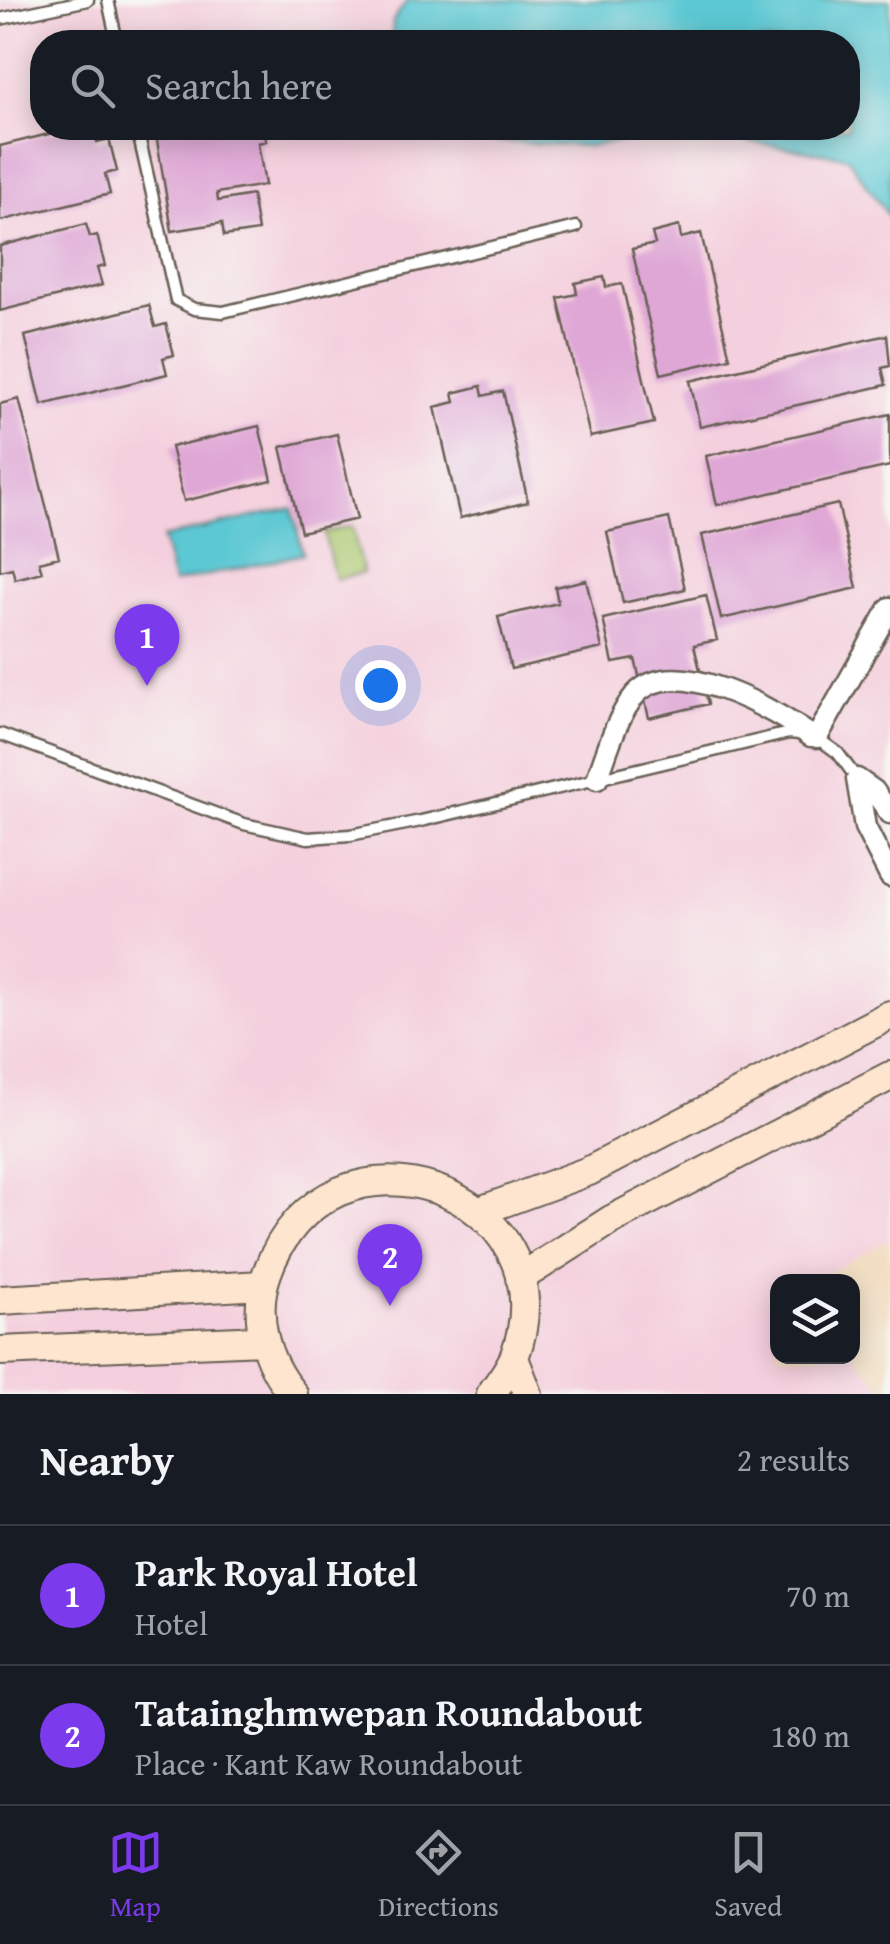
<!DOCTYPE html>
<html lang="en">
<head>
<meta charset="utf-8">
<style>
	:root { --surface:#171b24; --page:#242831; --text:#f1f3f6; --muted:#9ea1a6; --line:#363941; --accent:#7c3aed }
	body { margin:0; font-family:"Gentium Book Plus",serif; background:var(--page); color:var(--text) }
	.controls { position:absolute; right:30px; bottom:30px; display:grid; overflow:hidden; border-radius:20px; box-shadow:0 5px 25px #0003 }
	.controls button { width:90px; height:90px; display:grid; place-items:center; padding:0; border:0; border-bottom:2px solid var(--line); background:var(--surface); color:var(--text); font:50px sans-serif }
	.you { position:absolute; left:380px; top:685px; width:35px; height:35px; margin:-25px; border:8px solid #fff; border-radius:50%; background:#1a73e8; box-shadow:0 0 0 15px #1a73e833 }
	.badge { display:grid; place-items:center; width:65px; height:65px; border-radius:50%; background:var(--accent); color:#fff; font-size:32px; font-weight:700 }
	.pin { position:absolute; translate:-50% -82px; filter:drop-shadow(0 2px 5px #0008) }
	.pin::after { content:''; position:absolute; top:52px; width:35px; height:30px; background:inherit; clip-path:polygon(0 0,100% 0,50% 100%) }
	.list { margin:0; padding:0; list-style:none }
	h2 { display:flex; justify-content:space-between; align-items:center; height:130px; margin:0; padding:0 40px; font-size:42px }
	h2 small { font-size:32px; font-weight:400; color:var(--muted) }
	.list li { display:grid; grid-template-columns:65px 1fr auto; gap:30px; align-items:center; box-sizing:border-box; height:140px; padding:0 40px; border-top:2px solid var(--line) }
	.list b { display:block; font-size:38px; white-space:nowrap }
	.list p { margin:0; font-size:32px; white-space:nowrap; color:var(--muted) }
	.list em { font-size:32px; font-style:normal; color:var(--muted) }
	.icon { flex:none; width:55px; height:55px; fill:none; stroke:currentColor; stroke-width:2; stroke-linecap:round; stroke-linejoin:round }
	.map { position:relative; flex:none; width:890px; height:1394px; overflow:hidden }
	.search { position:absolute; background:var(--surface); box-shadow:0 5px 25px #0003; left:30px; right:30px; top:30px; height:110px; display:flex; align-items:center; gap:25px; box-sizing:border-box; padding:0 35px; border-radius:40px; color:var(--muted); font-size:38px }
	.sheet { height:410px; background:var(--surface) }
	nav { display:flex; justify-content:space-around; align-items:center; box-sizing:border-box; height:140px; border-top:2px solid var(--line); background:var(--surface); font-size:28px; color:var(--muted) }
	nav a { display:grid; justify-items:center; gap:5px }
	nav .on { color:var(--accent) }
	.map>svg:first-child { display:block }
</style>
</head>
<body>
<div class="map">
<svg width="890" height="1394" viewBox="0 0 890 1394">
	<rect width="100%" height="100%" fill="#f6f6f2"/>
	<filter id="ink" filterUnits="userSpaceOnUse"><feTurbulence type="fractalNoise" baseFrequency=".01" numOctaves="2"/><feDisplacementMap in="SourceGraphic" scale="20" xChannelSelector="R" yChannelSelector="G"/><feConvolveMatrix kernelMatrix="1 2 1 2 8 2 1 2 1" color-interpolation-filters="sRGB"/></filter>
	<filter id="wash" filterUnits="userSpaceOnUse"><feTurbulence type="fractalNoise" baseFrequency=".0048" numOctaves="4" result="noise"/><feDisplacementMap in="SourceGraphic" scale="40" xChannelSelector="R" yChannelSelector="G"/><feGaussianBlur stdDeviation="2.25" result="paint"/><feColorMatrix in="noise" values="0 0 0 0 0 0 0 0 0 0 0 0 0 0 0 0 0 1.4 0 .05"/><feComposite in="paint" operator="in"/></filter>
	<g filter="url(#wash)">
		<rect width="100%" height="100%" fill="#f2dcbf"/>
		<!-- built -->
		<path fill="#f4cfdd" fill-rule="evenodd" d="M0,0H890V1239L813,1281L778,1282V1356L853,1354L889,1394H0ZM42,42H848V128H42Z"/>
		<!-- green -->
		<path fill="#abc76d" stroke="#647244" stroke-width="2.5" d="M352,526L363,573L335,579L324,533Z"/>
		<!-- water -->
		<path fill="#5cc8d3" stroke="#3c7278" stroke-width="2.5" d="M408,0H890V218L847,157L688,132L588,146L478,140L453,128H848V42H392L393,21Z
			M292,508L303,554L173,583L162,538Z"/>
		<g id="blocks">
			<!-- building -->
			<path fill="#dfa7d6" d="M73,128H93L97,142L109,139L117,171L105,174L110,194L0,221V146Z
				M155,128H264L266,141L258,143L265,185L217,193L218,201L252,195L258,231L224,236L222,223L172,231Z
				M86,224L90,237L97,235L105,266L97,268L102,285L0,311V246Z
				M679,226L681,238L701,233L730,358L661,374L632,249L655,244L652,233Z
				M604,277L606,287L622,284L654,423L590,437L558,298L577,294L575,283Z
				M149,305L155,327L166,324L174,355L163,358L167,374L42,405L25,336Z
				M887,335L890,366L882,368L886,385L700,427L690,381Z
				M481,386L483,396L503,391L528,502L460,518L435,407L455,402L453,393Z
				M19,399L59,557L39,562L42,572L15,579L12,568L0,571V404Z
				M890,414V466L717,505L706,456Z
				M259,426L272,480L184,501L171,447Z
				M337,434L357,519L301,532L281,447Z
				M838,504L857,588L721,619L702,535Z
				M669,518L685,589L623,603L607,532Z
				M586,580L602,648L511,669L498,617L558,603L555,587Z
				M706,595L717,640L694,645L708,704L649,718L635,659L613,663L603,619Z"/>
		</g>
	</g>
	<g filter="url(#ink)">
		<use href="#blocks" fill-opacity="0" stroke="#675f55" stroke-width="2.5"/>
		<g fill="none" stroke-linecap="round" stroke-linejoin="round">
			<!-- lane casing -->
			<g stroke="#675f55" stroke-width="15">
				<path id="lane" d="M108,0L117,42
					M0,19L88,0
					M137,128L176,300L194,309L223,312L576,227
					M0,734L244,824L308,838L350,835L421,821L789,733L799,734
					M816,737L838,753L857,779"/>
			</g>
			<!-- street casing -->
			<g stroke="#675f55" stroke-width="25">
				<path id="street" d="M817,737L890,608
					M597,779C607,752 616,718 635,695C674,651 776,711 811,736
					M857,779L865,827L890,876
					M857,779L874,791L890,813"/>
			</g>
			<!-- secondary casing -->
			<g stroke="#675f55" stroke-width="32">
				<path id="secondary" d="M480,1211L589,1171L890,1015
					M520,1278L611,1220L890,1076
					M0,1300L262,1285
					M0,1351L264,1340
					M514,1358L528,1394
					M293,1394C265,1362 252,1315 267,1273C328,1103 574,1192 515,1355C510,1369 499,1382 491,1394"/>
			</g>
			<!-- lane -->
			<use href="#lane" stroke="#fff" stroke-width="10"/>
			<!-- street -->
			<use href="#street" stroke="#fff" stroke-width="20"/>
			<!-- secondary -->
			<use href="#secondary" stroke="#fde5d0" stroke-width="28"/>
		</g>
	</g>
</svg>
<div class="controls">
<button><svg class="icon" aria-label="layers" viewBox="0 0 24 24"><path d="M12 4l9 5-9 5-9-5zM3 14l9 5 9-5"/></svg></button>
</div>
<div class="you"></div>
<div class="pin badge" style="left:147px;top:686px">1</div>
<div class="pin badge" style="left:390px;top:1306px">2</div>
<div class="search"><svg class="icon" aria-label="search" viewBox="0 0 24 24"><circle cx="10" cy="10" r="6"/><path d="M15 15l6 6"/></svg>Search here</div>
</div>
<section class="sheet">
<h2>Nearby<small>2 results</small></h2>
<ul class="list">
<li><span class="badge">1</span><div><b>Park Royal Hotel</b><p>Hotel</p></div><em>70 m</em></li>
<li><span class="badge">2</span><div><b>Tatainghmwepan Roundabout</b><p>Place · Kant Kaw Roundabout</p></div><em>180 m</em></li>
</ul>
</section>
<nav>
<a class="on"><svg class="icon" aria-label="map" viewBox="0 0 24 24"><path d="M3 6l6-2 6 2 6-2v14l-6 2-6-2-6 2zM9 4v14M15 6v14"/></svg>Map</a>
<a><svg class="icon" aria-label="directions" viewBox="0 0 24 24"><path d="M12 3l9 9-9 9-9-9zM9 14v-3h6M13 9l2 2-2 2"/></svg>Directions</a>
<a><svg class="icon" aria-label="saved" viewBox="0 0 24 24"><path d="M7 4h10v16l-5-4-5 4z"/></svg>Saved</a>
</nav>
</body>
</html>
